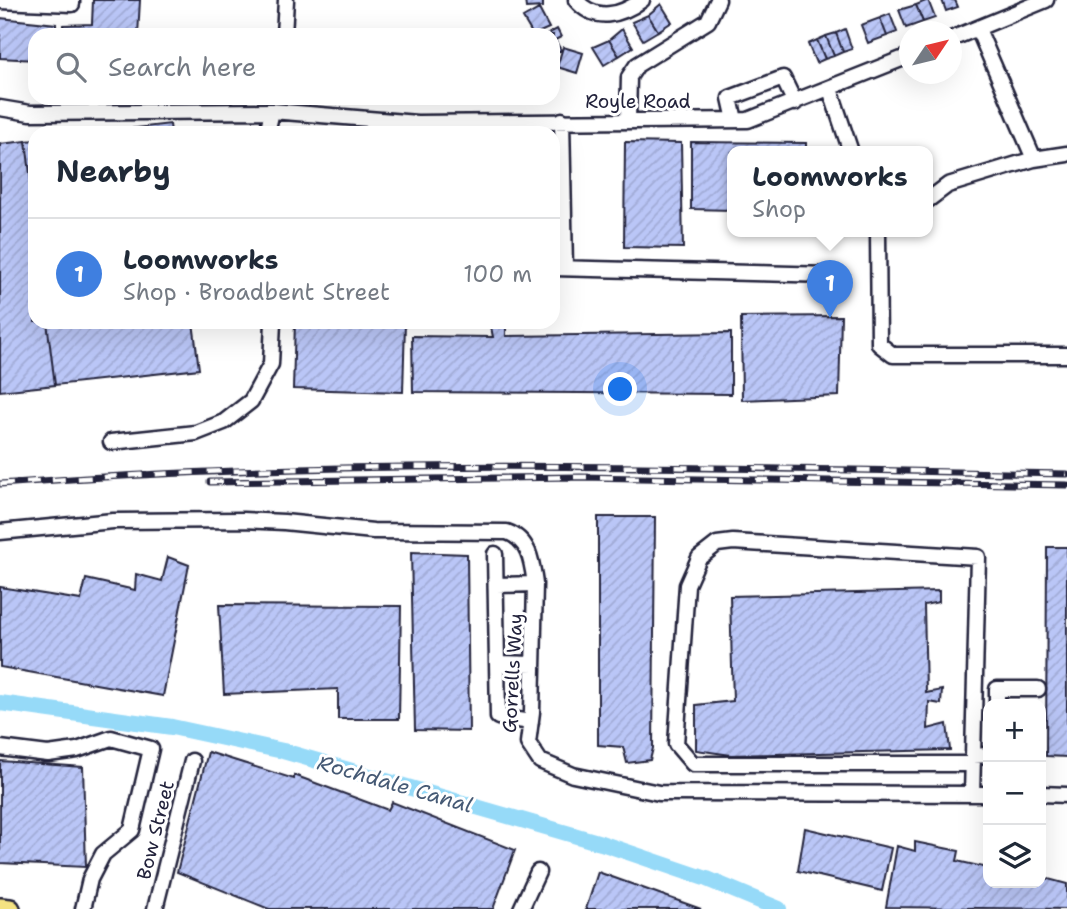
<!DOCTYPE html>
<html lang="en">
<head>
<meta charset="utf-8">
<style>
	:root { --surface:#fff; --page:#f6f6f7; --text:#1f2937; --muted:#747a83; --line:#e0e1e3; --accent:#1f6fb2 }
	body { margin:0; font-family:"Shantell Sans",sans-serif; background:var(--page); color:var(--text) }
	.controls { position:absolute; right:21px; bottom:21px; display:grid; overflow:hidden; border-radius:14px; box-shadow:0 7px 28px #0002 }
	.controls button { width:63px; height:63px; display:grid; place-items:center; padding:0; border:0; border-bottom:2px solid var(--line); background:var(--surface); color:var(--text); font:35px sans-serif }
	.compass { position:absolute; left:899px; top:21px; width:63px; height:63px; border-radius:50%; background:var(--surface); box-shadow:0 7px 28px #0002; rotate:55deg }
	.you { position:absolute; left:621px; top:390px; width:24px; height:24px; margin:-18px; border:5px solid #fff; border-radius:50%; background:#1a73e8; box-shadow:0 0 0 10px #1a73e833 }
	.badge { display:grid; place-items:center; width:46px; height:46px; border-radius:50%; background:var(--accent); color:#fff; font-size:23px; font-weight:700 }
	.pin { position:absolute; translate:-50% -58px; filter:drop-shadow(0 2px 4px #0008) }
	.pin::after { content:''; position:absolute; top:37px; width:24px; height:21px; background:inherit; clip-path:polygon(0 0,100% 0,50% 100%) }
	.popup { position:absolute; left:727px; top:146px; width:206px; height:91px; box-sizing:border-box; display:grid; place-content:center; border-radius:14px; background:var(--surface); filter:drop-shadow(0 2px 5px #0005); font-size:23px; white-space:nowrap; color:var(--muted) }
	.popup b { font-size:26px; color:var(--text) }
	.popup::after { content:''; position:absolute; left:50%; top:100%; margin-left:-14px; border:14px solid transparent; border-top-color:var(--surface) }
	.list { margin:0; padding:0; list-style:none }
	h2 { display:flex; justify-content:space-between; align-items:center; height:91px; margin:0; padding:0 28px; font-size:30px }
	h2 small { font-size:23px; font-weight:400; color:var(--muted) }
	.list li { display:grid; grid-template-columns:46px 1fr auto; gap:21px; align-items:center; box-sizing:border-box; height:112px; padding:0 28px; border-top:2px solid var(--line) }
	.list b { display:block; font-size:26px; white-space:nowrap }
	.list p { margin:0; font-size:23px; white-space:nowrap; color:var(--muted) }
	.list em { font-size:23px; font-style:normal; color:var(--muted) }
	.icon { flex:none; width:38px; height:38px; fill:none; stroke:currentColor; stroke-width:2; stroke-linecap:round; stroke-linejoin:round }
	.map { position:relative; flex:none; width:1067px; height:909px; overflow:hidden }
	.search { position:absolute; background:var(--surface); box-shadow:0 7px 28px #0002; left:28px; top:28px; width:532px; height:77px; display:flex; align-items:center; gap:18px; box-sizing:border-box; padding:0 24px; border-radius:21px; color:var(--muted); font-size:26px }
	.panel { position:absolute; background:var(--surface); box-shadow:0 7px 28px #0002; left:28px; top:126px; width:532px; height:203px; border-radius:21px }
	.map>svg:first-child { display:block }
</style>
</head>
<body>
<div class="map">
<svg width="1067" height="909" viewBox="0 0 1067 909">
	<defs>
		<pattern id="building-hatch" width="6" height="6" patternUnits="userSpaceOnUse" patternTransform="scale(1.75)"><rect width="6" height="6" fill="#bac6f7"/><path d="M-1 1l2-2M0 6l6-6M5 7l2-2" fill="none" stroke="#a0aad5"/></pattern>
	</defs>
	<rect width="100%" height="100%" fill="#fff"/>
	<filter id="ink" filterUnits="userSpaceOnUse"><feTurbulence type="fractalNoise" baseFrequency=".0143" numOctaves="2"/><feDisplacementMap in="SourceGraphic" scale="14" xChannelSelector="R" yChannelSelector="G"/><feConvolveMatrix kernelMatrix="1 2 1 2 8 2 1 2 1" color-interpolation-filters="sRGB"/></filter>
	<g filter="url(#ink)">
		<g fill="none" stroke-linecap="round" stroke-linejoin="round">
			<!-- canal -->
			<path stroke="#96daf8" stroke-width="16" d="M0,703L172,727L283,751L601,843L707,879L779,909"/>
		</g>
		<!-- building -->
		<path fill="url(#building-hatch)" stroke="#22223b" stroke-width="2" d="M93,0H140L138,35H63V25L92,24Z
			M525,0H543V7L526,8Z
			M928,0L935,18L923,22L916,5Z
			M942,0H955L958,7L946,11Z
			M661,4L672,22L658,31L648,15Z
			M916,5L923,22L906,28L899,10Z
			M539,9L549,28L533,35L523,18Z
			M890,14L897,32L887,36L880,18Z
			M648,15L658,31L643,40L632,22Z
			M0,18L56,24V35H35V60L0,58Z
			M880,18L887,36L868,43L861,25Z
			M557,29L561,37L555,40L561,50L553,54V35H546Z
			M622,29L633,47L619,56L609,40Z
			M845,29L852,49L843,52L836,33Z
			M836,33L843,52L834,56L826,36Z
			M826,36L834,56L825,59L817,40Z
			M609,40L619,56L604,65L593,47Z
			M817,40L825,59L816,63L808,44Z
			M563,47L583,53L577,73L557,67Z
			M170,124L171,133H94Z
			M35,140V215L26,141Z
			M26,141L35,215V322H47L55,385L0,391V144Z
			M625,142L681,143L683,248L624,247Z
			M691,142L806,143V152H732V210L691,209Z
			M841,316L839,396L742,400L741,317Z
			M47,322H193L199,369L55,385Z
			M295,322L405,323L403,392L293,389Z
			M490,322H510L506,327V336L731,333V394L413,392L412,336L493,337Z
			M598,517H655L653,748L650,760L627,763L623,747L598,745Z
			M1047,547H1067V757L1046,756Z
			M411,552L467,554L469,731L415,730Z
			M168,557L189,565L163,696L0,667V587L81,600L86,579L135,590L136,574L162,581Z
			M939,591V602L924,605L926,693L942,690L941,704L929,702L928,729L947,724L950,750L731,755L696,750V705L733,701L730,596Z
			M219,605L401,606L399,719H338V689L224,694Z
			M208,752L294,779V775L388,810L392,802L515,850L493,909H269L177,872Z
			M0,761L83,767L86,867L0,863Z
			M805,828L891,848L882,891L798,871Z
			M915,842L959,851L957,861L988,868V883H1041V877L1067,884V909L886,907L897,846L915,851Z
			M598,872L701,909H586Z"/>
		<g fill="none" stroke-linecap="round" stroke-linejoin="round">
			<!-- minor casing -->
			<g stroke="#22223b" stroke-width="19">
				<path id="minor" d="M576,0C595,23 622,15 642,0
					M0,1L72,4V0
					M284,35L286,0
					M951,39L1046,0
					M830,89L851,152
					M0,108L30,113L272,111L417,123L748,120L909,56
					M562,120L565,268
					M628,120L629,77L637,65L708,21L718,0
					M735,120L730,98L783,78L795,103
					M267,133L272,111
					M1034,159L1067,154
					M928,200L948,185L1034,159L978,29
					M878,232L879,344L893,355H1067
					M553,268L830,275
					M111,442L196,433L224,422L251,401L271,364L273,322
					M0,532L113,521L243,520L284,522L373,531L507,532C530,540 532,563 535,584L532,712L528,743L540,761L573,775L659,793L988,794
					M495,554L498,717L531,722
					M496,585L535,584
					M497,663L533,664
					M997,704V689H1038
					M0,748L48,754L77,750L111,738L151,749L132,830L103,854L90,879L83,909
					M973,756L978,557L733,542L717,544L699,558L687,585L676,744L693,764H973
					M972,794L973,756L988,755
					M1041,794L1067,795
					M155,909L192,761
					M521,909L538,872"/>
			</g>
			<!-- major casing -->
			<g stroke="#22223b" stroke-width="24">
				<path id="major" d="M0,908L10,909"/>
			</g>
			<!-- minor -->
			<use href="#minor" stroke="#fff" stroke-width="14"/>
			<!-- major -->
			<use href="#major" stroke="#f5e382" stroke-width="19"/>
			<!-- rail casing -->
			<g stroke="#22223b" stroke-width="7">
				<path id="rail" d="M210,482L580,477L1067,485
					M0,484C355,456 712,468 1067,474"/>
			</g>
			<!-- rail -->
			<use href="#rail" stroke="#fff" stroke-width="4.5" stroke-dasharray="13" stroke-linecap="butt"/>
		</g>
	</g>
	<g text-anchor="middle" stroke-width="6" stroke-linejoin="round" paint-order="stroke">
		<!-- street labels -->
		<g font-size="19" fill="#22223b" stroke="#fff">
			<text x="638" y="108">Royle Road</text>
			<text transform="translate(512 673) rotate(-87)" y="7">Gorrells Way</text>
			<text transform="translate(155 830) rotate(-76)" y="7">Bow Street</text>
		</g>
		<!-- water labels -->
		<g font-size="21" font-style="italic" fill="#455974" stroke="#fff">
			<text transform="translate(395 784) rotate(16)" y="7">Rochdale Canal</text>
		</g>
	</g>
</svg>
<div class="controls">
<button>+</button>
<button>−</button>
<button><svg class="icon" aria-label="layers" viewBox="0 0 24 24"><path d="M12 4l9 5-9 5-9-5zM3 14l9 5 9-5"/></svg></button>
</div>
<svg class="compass" viewBox="-18 -18 36 36"><path d="M0-13l5 13h-10z" fill="#e53935"/><path d="M0 13l5-13h-10z" fill="#747a83"/></svg>
<div class="you"></div>
<div class="pin badge" style="left:830px;top:318px;background:#3f7fe0">1</div>
<div class="popup"><b>Loomworks</b>Shop</div>
<div class="search"><svg class="icon" aria-label="search" viewBox="0 0 24 24"><circle cx="10" cy="10" r="6"/><path d="M15 15l6 6"/></svg>Search here</div>
<section class="panel">
<h2>Nearby<small></small></h2>
<ul class="list">
<li><span class="badge" style="background:#3f7fe0">1</span><div><b>Loomworks</b><p>Shop · Broadbent Street</p></div><em>100 m</em></li>
</ul>
</section>
</div>
</body>
</html>
